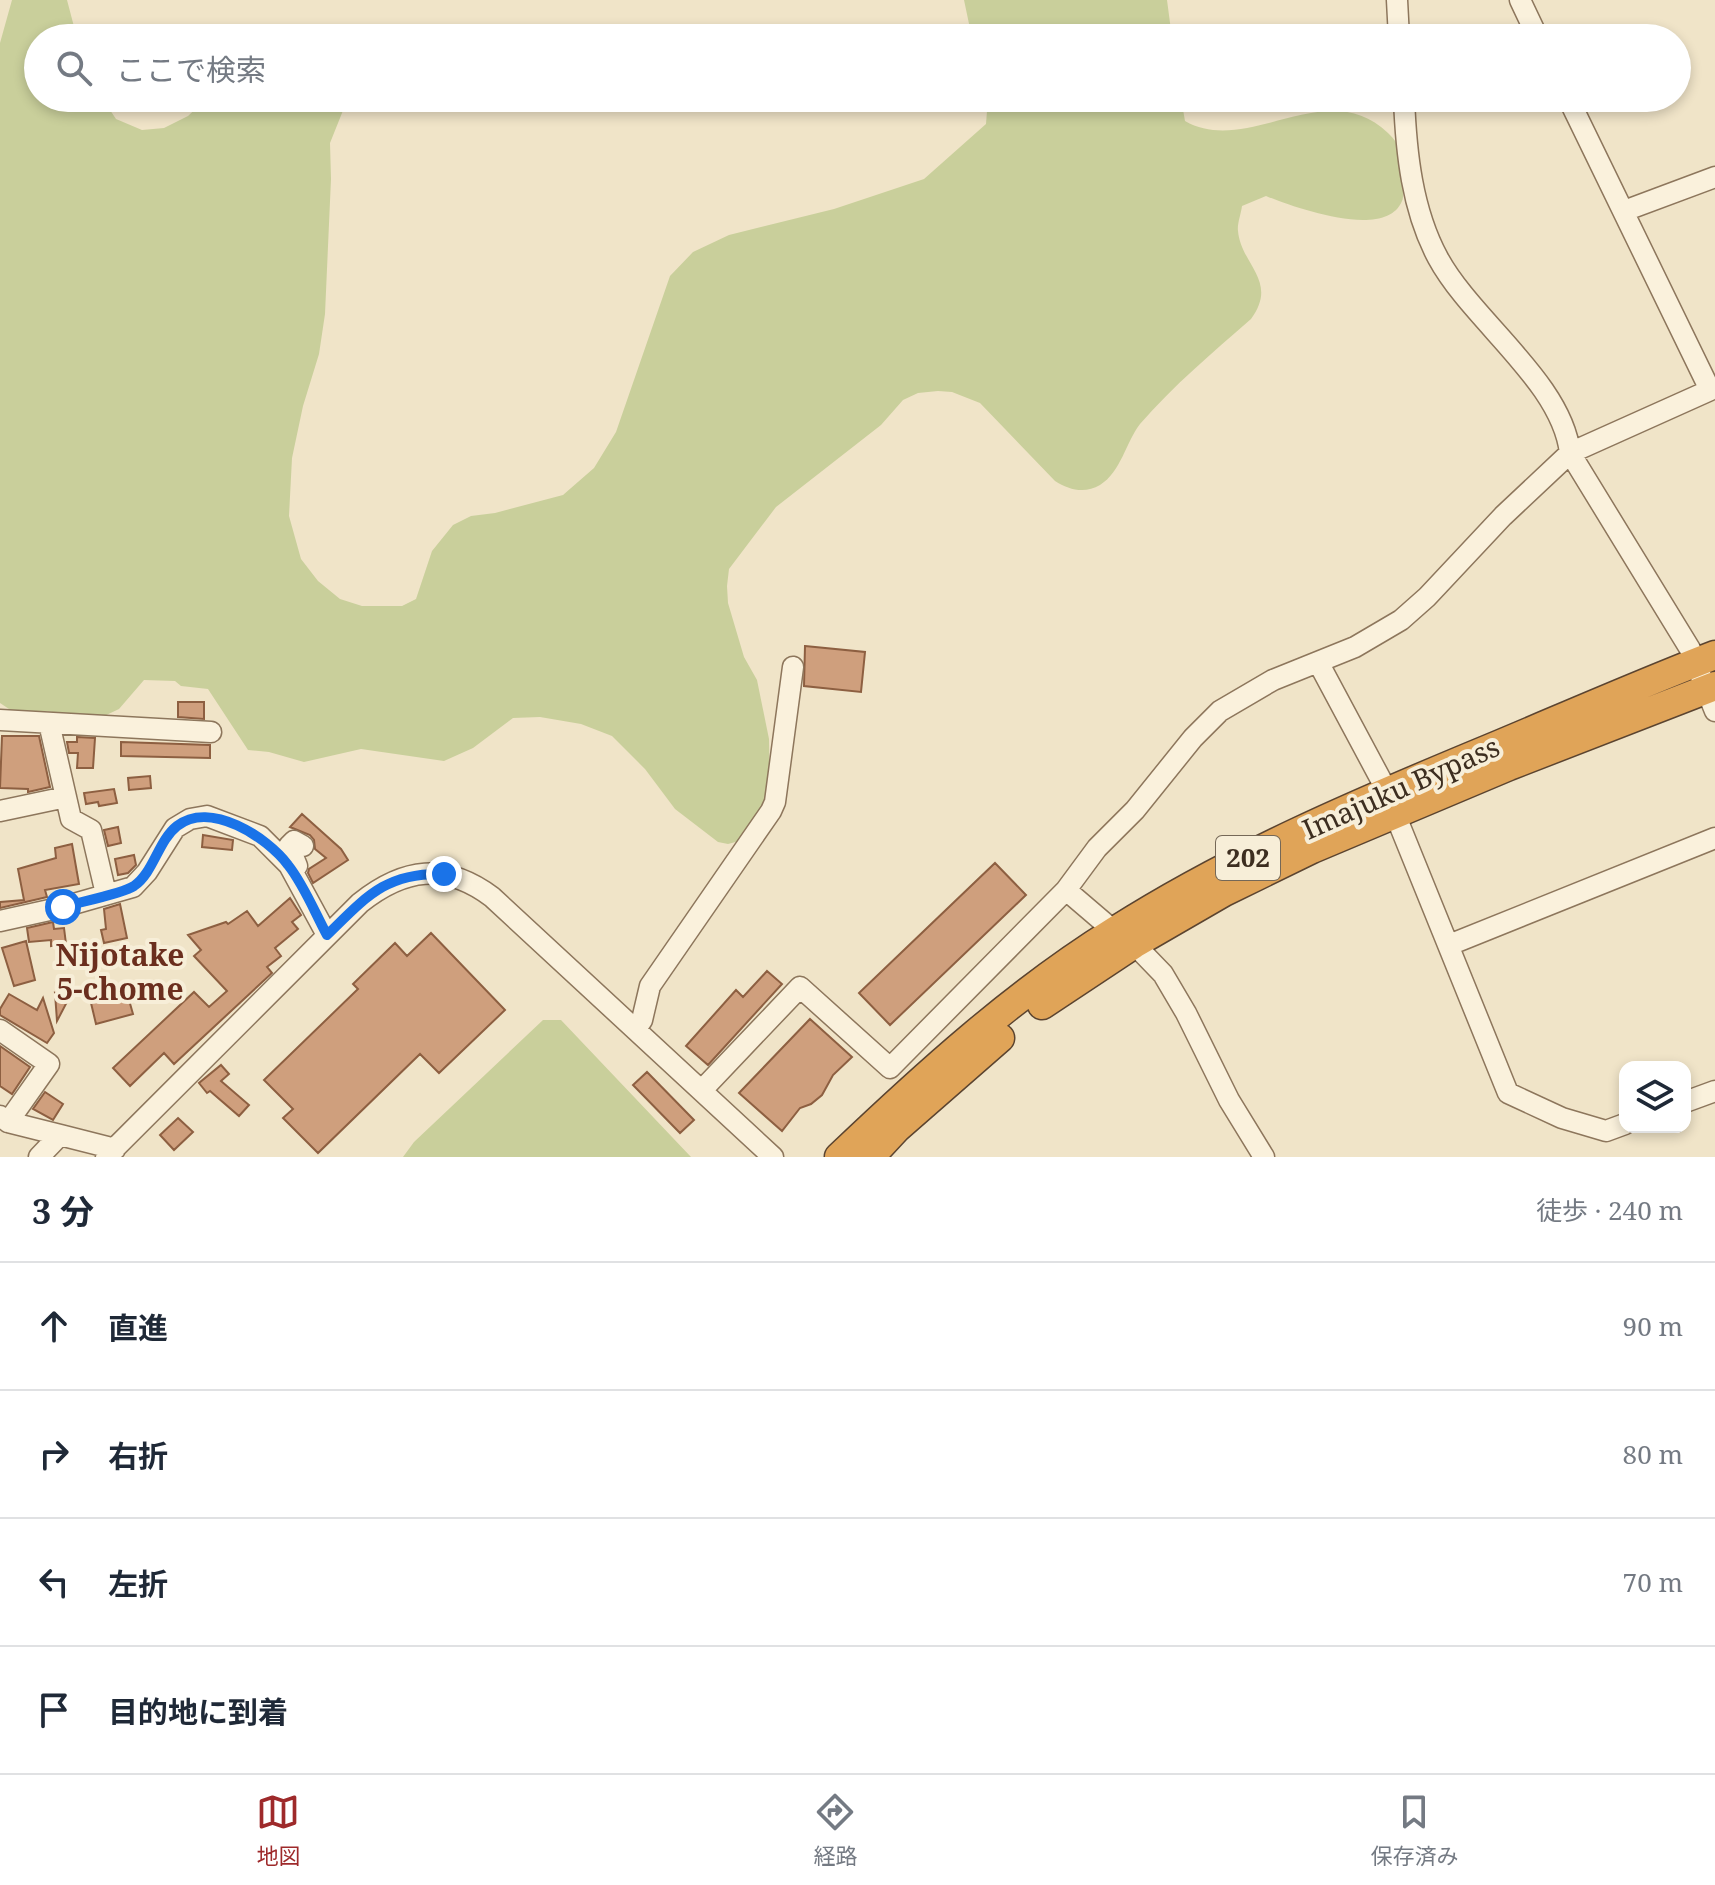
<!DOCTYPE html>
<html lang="ja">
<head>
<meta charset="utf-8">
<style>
	:root { --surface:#fff; --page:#f2f2f3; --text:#1f2937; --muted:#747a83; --line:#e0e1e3; --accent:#9e2a2b }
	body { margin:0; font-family:"Noto Serif","Noto Sans JP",serif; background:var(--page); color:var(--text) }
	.controls { position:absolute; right:24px; bottom:24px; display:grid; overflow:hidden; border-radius:16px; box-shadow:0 4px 12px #0003 }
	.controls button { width:72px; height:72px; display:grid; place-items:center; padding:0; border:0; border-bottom:2px solid var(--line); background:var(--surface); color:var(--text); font:40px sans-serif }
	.stop { position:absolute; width:24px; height:24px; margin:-18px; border:6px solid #1a73e8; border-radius:50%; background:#fff }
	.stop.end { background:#1a73e8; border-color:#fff; box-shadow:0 2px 8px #0008 }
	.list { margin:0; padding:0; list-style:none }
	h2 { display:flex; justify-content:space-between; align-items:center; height:104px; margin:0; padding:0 32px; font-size:34px }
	h2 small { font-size:26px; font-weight:400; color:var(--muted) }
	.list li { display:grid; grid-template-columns:52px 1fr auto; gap:24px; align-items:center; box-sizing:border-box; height:128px; padding:0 32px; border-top:2px solid var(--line) }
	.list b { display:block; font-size:30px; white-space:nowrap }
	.list em { font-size:26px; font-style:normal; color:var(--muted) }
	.icon { flex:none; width:44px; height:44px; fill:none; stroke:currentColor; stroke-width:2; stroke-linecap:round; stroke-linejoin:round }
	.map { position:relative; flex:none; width:1715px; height:1157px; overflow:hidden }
	.search { position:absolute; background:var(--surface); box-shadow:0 4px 12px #0003; left:24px; right:24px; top:24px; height:88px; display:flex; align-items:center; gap:20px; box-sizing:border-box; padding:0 28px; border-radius:44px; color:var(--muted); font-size:30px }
	.sheet { height:616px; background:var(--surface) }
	nav { display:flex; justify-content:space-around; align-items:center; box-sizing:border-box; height:112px; border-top:2px solid var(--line); background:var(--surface); font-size:22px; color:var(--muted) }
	nav a { display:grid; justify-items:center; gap:4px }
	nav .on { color:var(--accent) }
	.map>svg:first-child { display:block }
</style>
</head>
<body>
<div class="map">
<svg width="1715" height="1157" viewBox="0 0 1715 1157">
	<rect width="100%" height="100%" fill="#f0e4c8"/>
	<!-- green -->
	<path fill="#c9cf9b" d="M12,0H67L77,38H38V98H102L116,119L142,130L164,128L188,116L207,98H348L330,143L331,179L325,314L319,354L303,406L292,458L289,516L301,559L318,581L340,599L362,606H402L416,599L432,551L453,525L471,516L495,513L563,495L594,468L616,432L670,276L693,252L729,235L834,209L924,179L986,124L988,98H1181L1185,121C1248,157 1326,74 1388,133C1405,149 1404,162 1403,183C1403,188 1404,197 1402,201C1386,241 1293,207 1266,196L1242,206C1241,214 1237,224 1238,231C1241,265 1279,281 1251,319C1212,353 1174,385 1140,424C1126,442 1121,472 1100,485C1085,494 1069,490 1055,481L980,403L952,392L938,391L918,393L903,400L881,425L776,507L729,569L727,586L728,603L744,657L757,680L769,739L770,799L743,840L728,844L718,842L675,809L645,769L612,736L581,724L540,717L513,718L473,748L444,761L361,749L304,762L269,752L248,750L208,689L181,686L175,681L144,680L119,709L100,718L45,711H12L0,703V43Z
		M964,0H1167L1172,38H972Z
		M335,27L344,38H293L312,29Z
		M543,1020H561L691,1157H403L414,1142Z"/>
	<!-- building -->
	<path fill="#cf9f7d" stroke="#8d5f41" stroke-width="2" d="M805,646L865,652L861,692L804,686Z
		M178,702H204V719L178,717Z
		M2,736H39L50,787L28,792V789L0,788Z
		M77,737L95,738L93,768H77L78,753H69L67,742H77Z
		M121,742L210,745V758L121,756Z
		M150,776L151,788L129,790L128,778Z
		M114,789L117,803L99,806L98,802L86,804L84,793Z
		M302,814L341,849L348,860L313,883L308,873L309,869L326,858L315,849L314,840L310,835L290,827Z
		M118,827L121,843L108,846L104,830Z
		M203,835L233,840L232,850L202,847Z
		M72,844L79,884L45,890L47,897L0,908V902L24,900L18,869L56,858L55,848Z
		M134,855L136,865L128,873L118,875L115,859Z
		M995,863L1026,895L890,1025L859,993Z
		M290,898L301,915L292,922L298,929L275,948L281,956L267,967L272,973L174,1064L164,1053L130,1086L113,1068L194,992L209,1007L227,991L194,956L201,950L188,935L226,922L228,924L247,911L258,926Z
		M120,904L127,938L104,943L101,930L106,929L104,909Z
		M53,922L54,929L64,928L66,944L51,946V940L29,942L27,928Z
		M431,933L505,1010L439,1073L420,1054L318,1153L283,1118L293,1109L264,1080L358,989L353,984L395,943L407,956Z
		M26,941L35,980L14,986L2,948Z
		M767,971L782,984L708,1065L686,1046L736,990L743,997Z
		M55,993L68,1000L57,1021Z
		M127,993L133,1014L96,1024L91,1003Z
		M9,994L37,1010L43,998L54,1033L47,1043L0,1015V1009Z
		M810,1019L852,1057L833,1075L822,1095L811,1104L800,1108L782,1131L739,1093Z
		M0,1046L30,1067L12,1094L0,1086Z
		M221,1065L229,1074L221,1081L249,1105L239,1116L210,1091L207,1093L199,1083Z
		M647,1072L694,1120L680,1133L633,1085Z
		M45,1092L63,1104L53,1120L33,1109Z
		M178,1118L193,1132L174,1150L160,1135Z"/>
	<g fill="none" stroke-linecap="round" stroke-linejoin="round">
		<!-- minor casing -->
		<g stroke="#8d765c" stroke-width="23">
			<path id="minor" d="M1397,0L1399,38
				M1520,0L1538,38
				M1404,98C1406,152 1412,210 1438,258C1472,321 1562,382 1570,453L1690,649L1715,711
				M1568,98L1710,390
				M1624,211L1715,177
				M1318,662L1387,791
				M0,720L211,732
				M49,723L71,819L91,830L106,894
				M0,811L66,797
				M1395,814L1508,1093L1562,1118L1606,1131L1625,1124
				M295,867L297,866L289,846L294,841L303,846
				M1066,890L1114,931
				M0,921L63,907L133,887L147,872L175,828L190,819L207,816L260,836L289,865L327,935
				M1134,944L1163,974L1186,1013L1229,1100L1264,1157
				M1449,945L1715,838
				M636,1029L642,1020L650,986L771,811L775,802L793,667
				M0,1030L49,1064L8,1122
				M702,1090L800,987L890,1068L1066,890L1097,848L1135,810L1193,738L1220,711L1273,680L1355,647L1401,620L1427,597L1503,516L1570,453L1715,388
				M1685,1102L1715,1091
				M0,1116L8,1122L60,1135L39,1157
				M60,1135L115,1149
				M106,1157L360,903C404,868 445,862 492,897L773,1157"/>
		</g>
		<!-- highway casing -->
		<g stroke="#5b4430" stroke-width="31">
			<path id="highway" d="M1042,1005L1134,944L1224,892L1312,849L1509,766L1715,686
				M839,1157C925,1075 1014,994 1115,931C1233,856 1363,801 1491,748C1565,717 1640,684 1715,655
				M870,1157L897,1128L1000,1038"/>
		</g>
		<!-- minor -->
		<use href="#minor" stroke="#faf1dc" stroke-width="20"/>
		<!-- highway -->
		<use href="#highway" stroke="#e0a458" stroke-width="28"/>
	</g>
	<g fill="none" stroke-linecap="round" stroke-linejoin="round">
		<!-- route -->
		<path stroke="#1a73e8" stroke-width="10" d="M63,907C79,902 122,894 134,886C154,872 158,841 177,826C210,800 267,837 288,865C304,885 315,913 327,935C366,897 386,872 444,874"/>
	</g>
	<g text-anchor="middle" stroke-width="8" stroke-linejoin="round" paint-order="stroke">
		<!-- shield labels -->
		<rect fill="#f7eed8" stroke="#756857" stroke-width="2" x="1216" y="836" width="64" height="44" rx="6"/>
		<g font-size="26" font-weight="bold" fill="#3d2e20">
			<text x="1248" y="867">202</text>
		</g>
		<!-- street labels -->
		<g font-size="28" fill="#3d2e20" stroke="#f7eed8">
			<text transform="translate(1401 788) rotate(-24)" y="10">Imajuku Bypass</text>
		</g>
		<!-- neighbourhood labels -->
		<g font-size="30" font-weight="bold" fill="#6b2e1e" stroke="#f7eed8">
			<text x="120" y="966">Nijotake<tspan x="120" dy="34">5-chome</tspan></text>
		</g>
	</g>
</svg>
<div class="controls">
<button><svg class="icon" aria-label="layers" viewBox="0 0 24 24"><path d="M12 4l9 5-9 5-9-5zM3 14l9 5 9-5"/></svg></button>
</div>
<div class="stop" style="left:63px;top:907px"></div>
<div class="stop end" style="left:444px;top:874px"></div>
<div class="search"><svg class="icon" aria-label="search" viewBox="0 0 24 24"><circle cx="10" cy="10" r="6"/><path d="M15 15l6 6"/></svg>ここで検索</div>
</div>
<section class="sheet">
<h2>3 分<small>徒歩 · 240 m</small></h2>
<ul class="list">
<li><svg class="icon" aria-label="ahead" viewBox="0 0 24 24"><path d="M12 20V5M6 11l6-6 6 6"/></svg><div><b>直進</b></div><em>90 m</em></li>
<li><svg class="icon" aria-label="right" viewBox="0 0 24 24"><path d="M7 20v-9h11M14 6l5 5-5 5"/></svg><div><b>右折</b></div><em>80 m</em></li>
<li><svg class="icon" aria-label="left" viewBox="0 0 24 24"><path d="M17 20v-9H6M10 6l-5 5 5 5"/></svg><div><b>左折</b></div><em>70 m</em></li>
<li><svg class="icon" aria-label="arrive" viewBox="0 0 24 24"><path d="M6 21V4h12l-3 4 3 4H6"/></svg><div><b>目的地に到着</b></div></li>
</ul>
</section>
<nav>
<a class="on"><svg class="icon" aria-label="map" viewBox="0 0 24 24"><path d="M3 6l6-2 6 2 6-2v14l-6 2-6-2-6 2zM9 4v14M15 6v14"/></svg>地図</a>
<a><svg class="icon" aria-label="directions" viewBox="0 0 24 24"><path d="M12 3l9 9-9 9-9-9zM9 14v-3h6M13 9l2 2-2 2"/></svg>経路</a>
<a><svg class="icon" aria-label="saved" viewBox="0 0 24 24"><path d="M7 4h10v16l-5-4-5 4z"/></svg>保存済み</a>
</nav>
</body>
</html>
